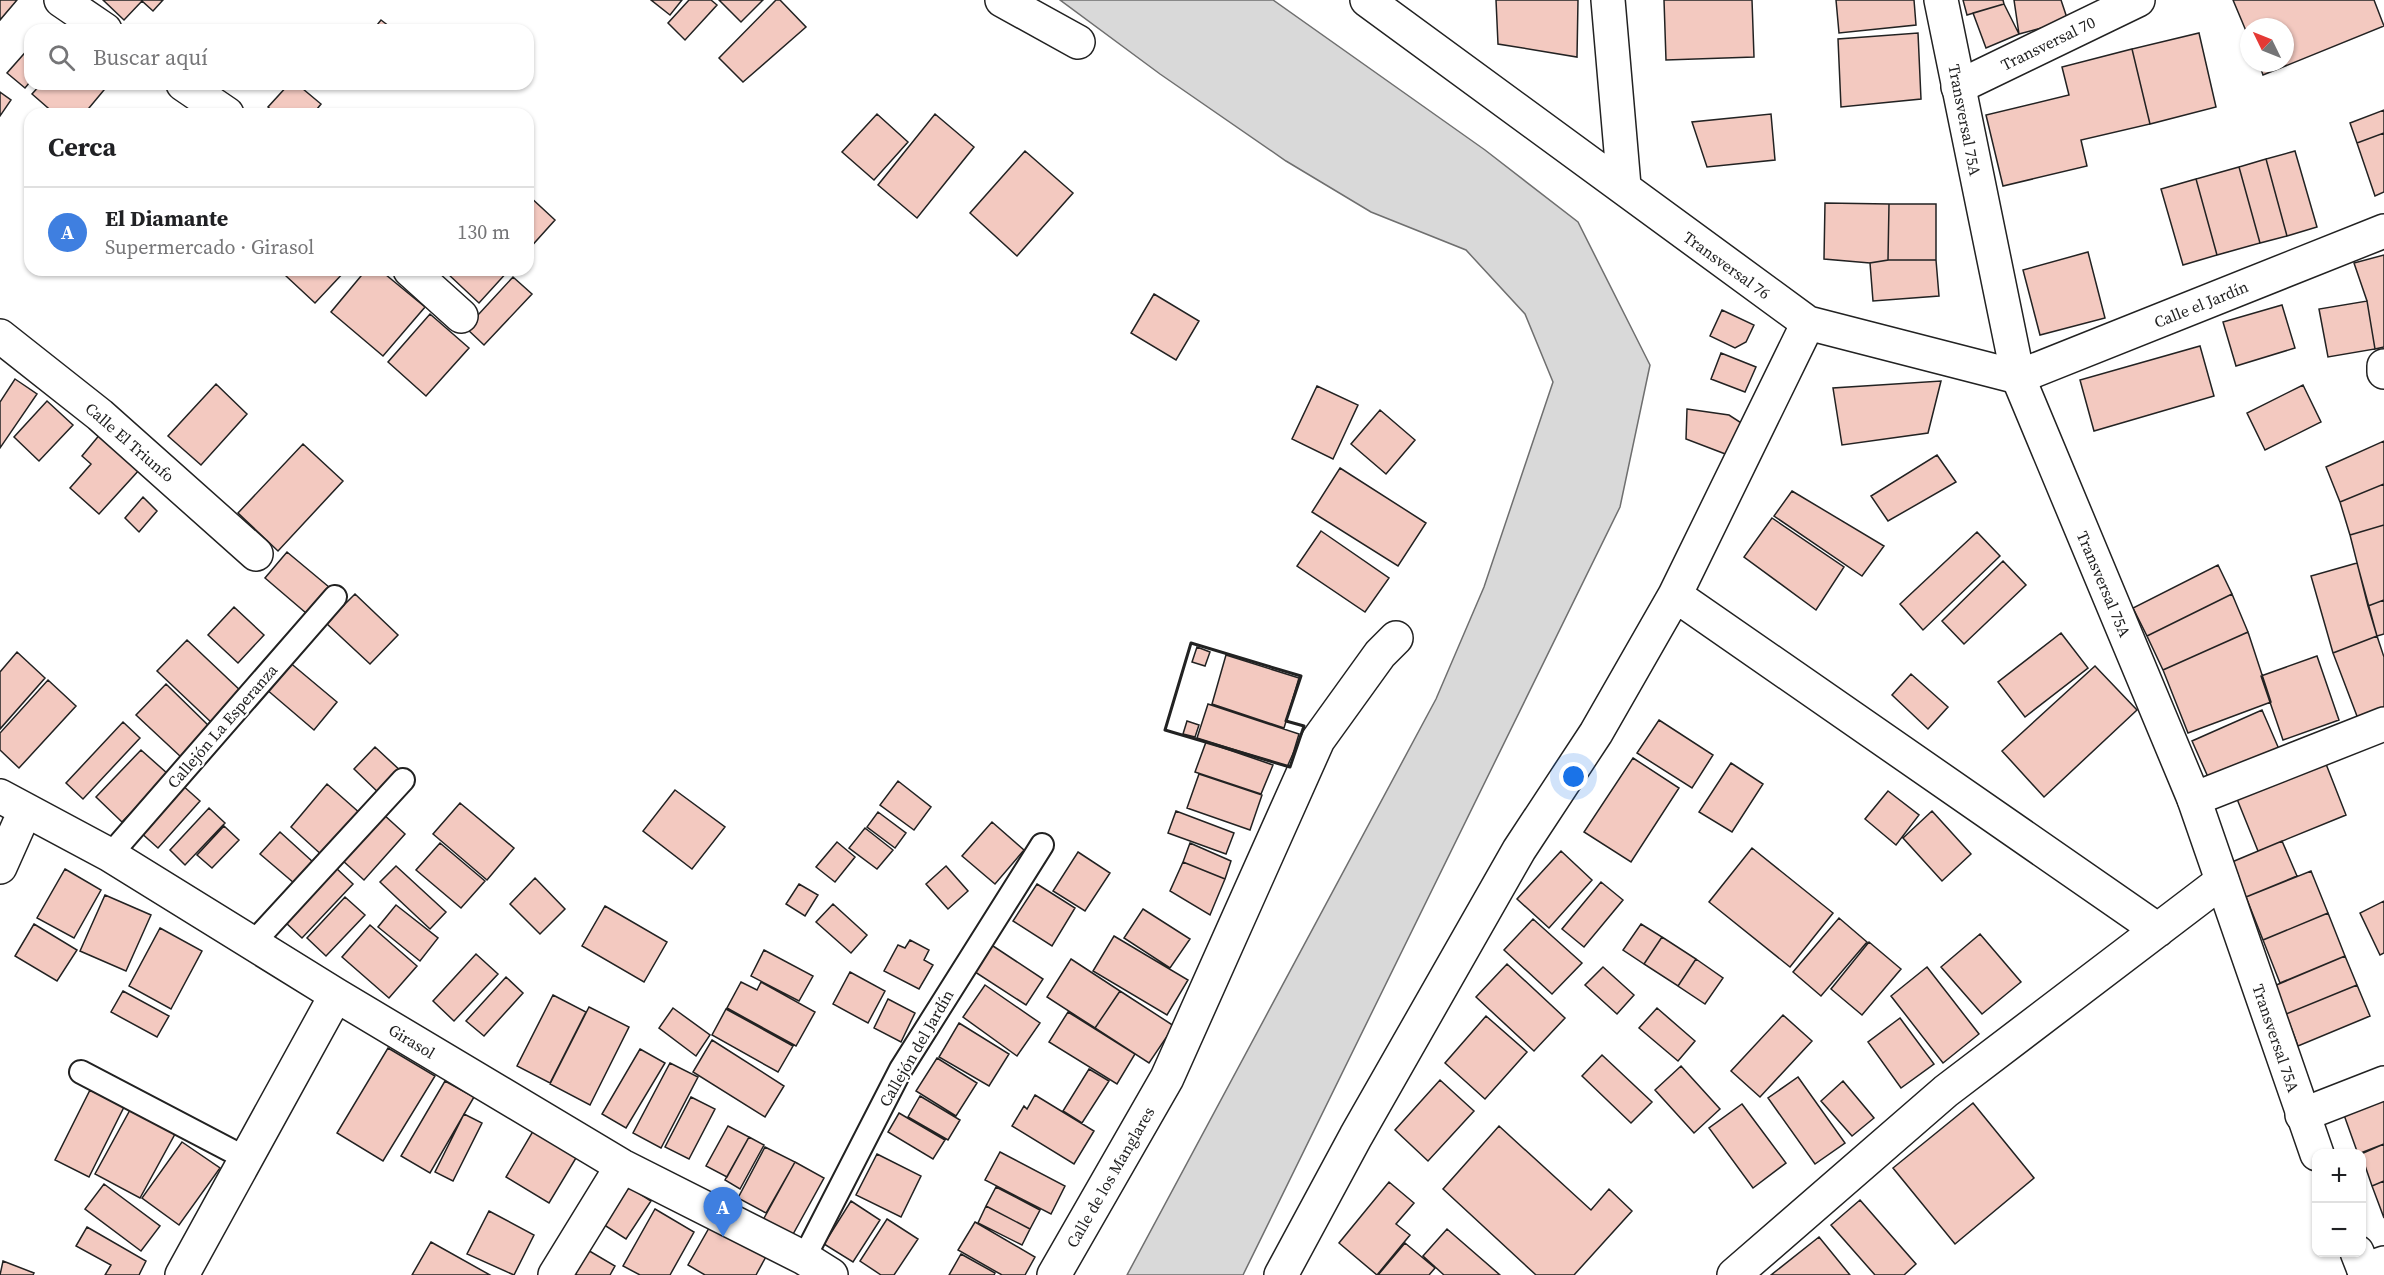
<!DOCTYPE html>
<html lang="es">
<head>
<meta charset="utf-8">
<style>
	:root { --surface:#fff; --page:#f2f2f2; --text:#202124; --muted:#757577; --line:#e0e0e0; --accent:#c62828 }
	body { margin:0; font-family:"Source Serif 4",serif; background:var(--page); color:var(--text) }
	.controls { position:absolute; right:18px; bottom:18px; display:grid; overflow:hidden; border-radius:12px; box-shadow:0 2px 4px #0004 }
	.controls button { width:54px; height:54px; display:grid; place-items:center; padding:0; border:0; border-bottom:2px solid var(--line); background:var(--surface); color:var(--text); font:30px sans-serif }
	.compass { position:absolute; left:2240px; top:18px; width:54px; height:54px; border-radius:50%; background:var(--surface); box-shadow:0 2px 4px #0004; rotate:313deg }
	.you { position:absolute; left:1574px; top:777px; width:21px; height:21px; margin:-15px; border:4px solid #fff; border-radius:50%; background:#1a73e8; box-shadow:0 0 0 9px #1a73e833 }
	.badge { display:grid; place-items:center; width:39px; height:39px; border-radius:50%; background:var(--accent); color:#fff; font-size:20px; font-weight:700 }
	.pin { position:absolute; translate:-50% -50px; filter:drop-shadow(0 2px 3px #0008) }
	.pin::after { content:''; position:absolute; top:32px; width:21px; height:18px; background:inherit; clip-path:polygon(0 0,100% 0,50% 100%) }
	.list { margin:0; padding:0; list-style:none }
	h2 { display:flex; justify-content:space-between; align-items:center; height:78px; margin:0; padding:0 24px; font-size:26px }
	h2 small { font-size:20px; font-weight:400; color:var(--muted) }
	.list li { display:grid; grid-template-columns:39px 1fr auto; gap:18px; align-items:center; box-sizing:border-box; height:90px; padding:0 24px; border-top:2px solid var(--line) }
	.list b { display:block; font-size:22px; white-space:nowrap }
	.list p { margin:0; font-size:20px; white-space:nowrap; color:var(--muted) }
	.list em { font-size:20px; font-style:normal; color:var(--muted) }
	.icon { flex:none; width:33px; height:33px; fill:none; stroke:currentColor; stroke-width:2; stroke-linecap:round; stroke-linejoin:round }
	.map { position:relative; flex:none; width:2384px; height:1275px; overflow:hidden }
	.search { position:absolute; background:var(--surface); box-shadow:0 2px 4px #0004; left:24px; top:24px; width:510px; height:66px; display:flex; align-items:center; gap:15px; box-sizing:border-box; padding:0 21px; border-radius:18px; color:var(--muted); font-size:22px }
	.panel { position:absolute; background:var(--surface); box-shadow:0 2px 4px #0004; left:24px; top:108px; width:510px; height:168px; border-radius:18px }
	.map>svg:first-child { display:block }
</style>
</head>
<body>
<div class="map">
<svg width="2384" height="1275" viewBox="0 0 2384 1275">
	<rect width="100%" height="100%" fill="#fff"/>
	<!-- water -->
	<path fill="#d9d9d9" stroke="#6f6f6f" stroke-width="1.5" d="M1060,0H1273L1485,150L1578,222L1650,365L1620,507L1243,1275H1127L1436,699L1484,587L1553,382L1525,314L1466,250L1371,212L1286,161L1160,74Z"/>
	<!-- building -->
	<path fill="#f3c9c0" stroke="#222" stroke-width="1.5" d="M0,0H17L0,20Z
		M103,0H163L153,11L142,1L124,20Z
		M651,0H682L670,15Z
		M689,0H711L717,5L685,40L668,23Z
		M719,0H763L741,22Z
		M776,0H780L806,27L743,82L719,58Z
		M1496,0H1578L1577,57L1498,44Z
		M1664,0H1752L1754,57L1666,60Z
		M1836,0H1914L1916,25L1839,33Z
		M1963,0H2003L2004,4L1967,15Z
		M2014,0H2061L2068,21L2019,34Z
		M2233,0H2374L2384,26L2263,75L2259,63H2285V27H2249V38Z
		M2004,4L2019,34L1986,48L1973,13Z
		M381,20L394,30H373Z
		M1918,33L1921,99L1841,107L1838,39Z
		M2199,33L2216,107L2150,124L2132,49Z
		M30,47V82L25,88L7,73Z
		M2132,49L2150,124L2081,140L2087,166L2003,186L1986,115L2069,95L2062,67Z
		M41,84H109L84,114H55L32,94Z
		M289,84H297L321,104L313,114H276L268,107Z
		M0,92L11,100L0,116Z
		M2384,110V133L2357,143L2350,123Z
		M877,114L908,142L874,180L842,152Z
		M935,114L974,147L917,218L878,185Z
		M1771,114L1775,160L1707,167L1692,122Z
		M2384,133V192L2375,196L2357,143Z
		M1025,151L1073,193L1017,256L970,213Z
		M2295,151L2317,227L2287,236L2266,159Z
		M2266,159L2287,236L2260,243L2239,167Z
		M2239,167L2260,243L2217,255L2196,179Z
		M2196,179L2217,255L2183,265L2161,189Z
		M528,195L555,220L528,250Z
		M1825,203L1889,204L1888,260L1870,263L1824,259Z
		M1889,204H1936V260H1888Z
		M2088,252L2105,318L2040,335L2023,270Z
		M2384,255V347L2375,349L2367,301L2354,263Z
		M1888,260H1936L1939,296L1873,301L1870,263Z
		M291,270H346L315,303L286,276Z
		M366,270H380L425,307L383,356L331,312Z
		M451,270H509L479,303L448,274Z
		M513,277L532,294L484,345L466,328Z
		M1154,294L1199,321L1176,360L1131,333Z
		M2367,301L2375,349L2328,357L2319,309Z
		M2282,305L2295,348L2236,366L2223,322Z
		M1722,310L1754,325L1746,342L1735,348L1710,336Z
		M430,314L469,348L426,396L388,362Z
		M2200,346L2214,396L2094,431L2080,380Z
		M1721,353L1756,367L1745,392L1711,379Z
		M15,379L37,394L0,448V402Z
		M1941,381L1928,433L1842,445L1833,388Z
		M216,384L247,414L201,465L168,436Z
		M2303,385L2321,422L2265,450L2247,413Z
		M1317,386L1358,405L1333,459L1292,439Z
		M47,401L73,425L39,461L14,437Z
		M1687,409L1729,415L1746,426L1728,455L1686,439Z
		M1380,410L1415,440L1386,474L1351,444Z
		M101,433L140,469L99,514L70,488L91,464L82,456Z
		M2384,441V484L2340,502L2326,467Z
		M303,444L343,481L278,551L238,513Z
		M1937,455L1956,482L1888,521L1871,496Z
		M1340,468L1426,523L1398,566L1312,512Z
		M2384,484V525L2350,535L2340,502Z
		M1792,491L1884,546L1862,576L1774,516Z
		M143,497L157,511L139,532L125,518Z
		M1772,518L1844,567L1816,610L1744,557Z
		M2384,525V600L2368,606L2350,535Z
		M1321,531L1389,578L1365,612L1297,566Z
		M1977,532L2000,556L1923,630L1900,604Z
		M287,552L329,587L306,613L265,578Z
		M2003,561L2026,585L1964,644L1942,621Z
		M2357,563L2377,636L2333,653L2311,576Z
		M2218,565L2232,594L2147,636L2133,608Z
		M355,594L398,635L370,664L326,623Z
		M2232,594L2248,632L2163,670L2147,636Z
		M2384,600V634L2377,636L2368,606Z
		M234,607L264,635L238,663L208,635Z
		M2248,632L2271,702L2188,733L2163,670Z
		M2061,633L2088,668L2025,717L1998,682Z
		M2377,636L2384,657V714L2360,724L2333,653Z
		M187,640L242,692L212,723L157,671Z
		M1197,647L1210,652L1205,666L1192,662Z
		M17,652L45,678L0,729V672Z
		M1226,655L1299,678L1284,728L1212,704Z
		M2317,656L2339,720L2283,740L2261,676Z
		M288,661L337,702L314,730L266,689Z
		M2095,666L2137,710L2044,797L2002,751Z
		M1911,674L1948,707L1928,729L1892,695Z
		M48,680L76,706L19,768L0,750V733Z
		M166,684L210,727L181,757L136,715Z
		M1208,704L1299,734L1289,767L1197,738Z
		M2262,710L2282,756L2212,786L2192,741Z
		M1659,720L1713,755L1692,788L1637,753Z
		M1187,721L1199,725L1195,737L1183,734Z
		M123,722L140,738L83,799L66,783Z
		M1206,742L1273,765L1261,794L1195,772Z
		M375,747L403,773L382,796L354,769Z
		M141,750L168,774L122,822L96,797Z
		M1633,758L1679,788L1631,862L1584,832Z
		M1731,763L1763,784L1732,832L1699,812Z
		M2326,764L2346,815L2258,851L2237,799Z
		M1199,774L1262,795L1250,830L1187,808Z
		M898,781L931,807L914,830L880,805Z
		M181,784L200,801L158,848L139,831Z
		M327,784L361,814L324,857L291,827Z
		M675,790L725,827L692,869L643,831Z
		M1888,791L1919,815L1896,845L1865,819Z
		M460,803L514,848L487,880L433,834Z
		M209,808L225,823L185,865L170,850Z
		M1176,811L1234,833L1226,854L1168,833Z
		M1932,811L1971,854L1942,881L1903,838Z
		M878,812L906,833L895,848L867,827Z
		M383,814L405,834L364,880L342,860Z
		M992,822L1024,850L995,884L962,856Z
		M224,826L239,840L212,868L197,855Z
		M865,828L893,850L877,869L849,848Z
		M280,832L313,862L294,883L260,854Z
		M2282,841L2297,876L2246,897L2232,862Z
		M837,842L855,857L835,882L816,867Z
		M440,843L485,881L461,908L416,870Z
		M1190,843L1231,861L1225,879L1183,862Z
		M1752,848L1833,913L1790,967L1709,902Z
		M1561,851L1592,880L1549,928L1517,899Z
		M1078,852L1110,873L1085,911L1053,891Z
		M1183,862L1225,879L1210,915L1170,891Z
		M396,866L446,912L430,929L380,882Z
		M946,866L968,891L948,909L926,884Z
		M335,867L353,884L302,938L285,922Z
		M65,869L101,890L74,938L37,918Z
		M2311,871L2328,913L2263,940L2246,897Z
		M535,878L565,909L540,934L510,904Z
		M1601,882L1623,900L1584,947L1562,929Z
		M799,884L818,895L805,916L786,904Z
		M1037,884L1075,908L1052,946L1013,921Z
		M105,895L151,915L126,971L80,951Z
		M345,897L365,915L326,956L307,938Z
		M2384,901V953L2380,955L2360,913Z
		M833,904L867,935L851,953L816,922Z
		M396,905L438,938L420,961L378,927Z
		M605,906L667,942L644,982L582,946Z
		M1143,909L1190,939L1170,968L1124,938Z
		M2328,913L2345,956L2280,983L2263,940Z
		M1839,918L1867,942L1821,996L1793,972Z
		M1533,919L1582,963L1552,994L1504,950Z
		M34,924L77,950L57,981L15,956Z
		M1641,924L1662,937L1644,964L1623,950Z
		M370,925L417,966L389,998L342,957Z
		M160,928L202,951L171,1009L129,986Z
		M1980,934L2021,982L1982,1014L1941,967Z
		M1114,936L1188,980L1167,1015L1093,971Z
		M1662,937L1696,959L1678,986L1644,964Z
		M910,940L929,950L924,960L933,965L919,989L884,971L898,945L905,948Z
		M1869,942L1901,969L1862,1015L1831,989Z
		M990,944L1043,979L1026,1005L972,970Z
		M764,950L813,976L799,1001L751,976Z
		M476,954L498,974L454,1021L433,1001Z
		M2345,956L2357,985L2286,1014L2274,986Z
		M1071,959L1120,991L1095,1028L1047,997Z
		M1696,959L1723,978L1705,1004L1678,986Z
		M1507,964L1565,1018L1534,1051L1476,997Z
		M1603,967L1634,995L1617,1014L1585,985Z
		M1927,967L1979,1034L1943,1063L1891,996Z
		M850,972L885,991L868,1023L833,1004Z
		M506,977L523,993L484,1036L466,1021Z
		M741,982L757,990L761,982L815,1012L796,1046L727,1008Z
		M985,985L1040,1023L1017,1056L963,1017Z
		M2357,985L2370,1016L2298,1046L2286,1014Z
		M123,991L169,1016L157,1037L111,1012Z
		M1120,991L1174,1026L1149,1063L1095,1028Z
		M553,995L586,1012L550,1083L517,1066Z
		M888,999L915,1013L901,1042L874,1028Z
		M589,1007L629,1027L590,1105L550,1084Z
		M673,1008L710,1035L696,1056L659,1028Z
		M1657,1008L1695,1041L1678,1061L1639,1028Z
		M726,1009L793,1046L778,1072L712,1035Z
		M1068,1012L1135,1054L1117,1084L1049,1042Z
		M1783,1015L1812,1041L1760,1097L1731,1071Z
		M1486,1016L1527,1052L1485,1099L1445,1063Z
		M1900,1018L1934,1064L1901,1088L1868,1042Z
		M959,1023L1009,1054L989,1086L939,1057Z
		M712,1040L784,1086L765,1117L693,1072Z
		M388,1048L435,1076L383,1161L337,1133Z
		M640,1049L665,1063L626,1128L602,1114Z
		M1602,1055L1652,1102L1631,1123L1582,1076Z
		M937,1058L977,1083L956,1116L916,1091Z
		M670,1063L698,1077L661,1148L633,1133Z
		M1681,1066L1720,1109L1694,1133L1655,1090Z
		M1089,1069L1109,1081L1082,1123L1063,1111Z
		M1798,1077L1845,1143L1815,1164L1768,1098Z
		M1440,1080L1474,1111L1428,1161L1395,1130Z
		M445,1081L474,1097L430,1173L401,1156Z
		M1843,1081L1874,1118L1852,1136L1821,1101Z
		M90,1090L124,1107L89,1177L55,1160Z
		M1035,1095L1094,1131L1074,1164L1012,1126L1024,1106L1027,1109Z
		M920,1096L960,1120L948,1140L908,1117Z
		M691,1097L715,1109L689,1159L665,1147Z
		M2384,1099V1144L2358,1154L2344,1115Z
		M1973,1103L2034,1178L1955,1244L1893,1168Z
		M1742,1104L1786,1163L1753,1188L1709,1128Z
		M130,1110L175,1134L140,1198L95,1174Z
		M899,1113L945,1140L933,1159L888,1132Z
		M464,1114L482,1123L453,1181L435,1172Z
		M539,1121L582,1148L549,1203L506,1177Z
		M728,1126L749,1137L727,1177L706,1166Z
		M1499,1126L1591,1210L1609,1189L1632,1211L1574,1275H1536L1443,1189Z
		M749,1137L764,1145L740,1189L725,1180Z
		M182,1142L220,1168L179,1225L142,1198Z
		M2384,1144V1181L2372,1186L2361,1154Z
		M765,1147L795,1162L766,1213L738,1198Z
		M1000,1152L1065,1186L1051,1214L985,1180Z
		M877,1154L921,1176L901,1217L856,1195Z
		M795,1162L824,1178L792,1236L763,1220Z
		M2384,1181V1218L2372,1186Z
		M1389,1182L1414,1203L1396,1224L1410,1235L1377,1275L1339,1243Z
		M623,1183L651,1201L626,1239L598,1221Z
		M104,1184L160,1226L141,1251L85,1209Z
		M996,1187L1040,1210L1030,1229L986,1206Z
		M1860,1200L1916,1264L1904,1275H1875L1831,1225Z
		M851,1201L880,1220L853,1262L824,1244Z
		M986,1206L1030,1229L1022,1245L978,1223Z
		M655,1209L694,1232L670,1275H640L623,1266Z
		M489,1211L534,1235L514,1275L467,1254Z
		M887,1219L918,1239L894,1275H881L860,1261Z
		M713,1221L768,1253L756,1275H705L688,1265Z
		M975,1222L1035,1257L1025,1275H1002L958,1250Z
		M87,1227L146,1261L139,1275H105L111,1265L76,1246Z
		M1447,1229L1500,1275H1444L1423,1256Z
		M1819,1237L1850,1275H1771Z
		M431,1242L490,1275H412Z
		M1405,1243L1435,1268L1429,1275H1378Z
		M586,1249L615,1266L610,1275H577L572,1272Z
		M961,1254L995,1273L994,1275H949Z
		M3,1261L34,1273L33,1275H0Z"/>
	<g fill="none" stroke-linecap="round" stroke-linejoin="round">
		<!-- service casing -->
		<g stroke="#222" stroke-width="26">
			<path id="service" d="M110,855L335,597
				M253,943L403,780
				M81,1072L247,1159
				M804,1258L901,1069L1042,845"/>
		</g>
		<!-- minor casing -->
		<g stroke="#222" stroke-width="36">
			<path id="minor" d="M61,0L105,30
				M1002,0L1078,42
				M1367,0L1808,323L2018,377L2384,231
				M1608,0L1624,186
				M183,84L227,114
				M1958,87L2138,0
				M410,270L461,316
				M0,336L100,415L256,554
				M2384,366V372
				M1675,595L2158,930
				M0,796L110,855L336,995L622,1166L804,1258L831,1275
				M2194,799L2384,724
				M0,867L25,811
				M2302,1115L2384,1083
				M2364,1270L2384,1263
				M182,1275L336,995
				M555,1275L622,1166
				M1054,1275L1167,1078L1318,740L1380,654L1396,638
				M1281,1275L1356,1136L1519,850L1596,733L1675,595L1808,323
				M1734,1275L1946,1091L2222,881"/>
		</g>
		<!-- tertiary casing -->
		<g stroke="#222" stroke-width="36">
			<path id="tertiary" d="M1941,0L2018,377L2194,799L2317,1154
				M2357,1252L2366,1275"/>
		</g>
		<!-- service -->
		<use href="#service" stroke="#fff" stroke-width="22"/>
		<!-- minor -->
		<use href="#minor" stroke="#fff" stroke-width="33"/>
		<!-- tertiary -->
		<use href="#tertiary" stroke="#fff" stroke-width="33"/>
		<!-- wall -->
		<path stroke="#222" stroke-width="3" d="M1191,643L1301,676L1286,721L1304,726L1290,767L1165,730Z"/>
	</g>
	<g text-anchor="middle" stroke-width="4.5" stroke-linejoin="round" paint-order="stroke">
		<!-- street labels -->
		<g font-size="16" fill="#222" stroke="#fff">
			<text transform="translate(2048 43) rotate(-26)" y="6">Transversal 70</text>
			<text transform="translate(1965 120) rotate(79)" y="6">Transversal 75A</text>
			<text transform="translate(1727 265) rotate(36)" y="6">Transversal 76</text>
			<text transform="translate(2201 304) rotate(-22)" y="6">Calle el Jardín</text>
			<text transform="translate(130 442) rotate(41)" y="6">Calle El Triunfo</text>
			<text transform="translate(2104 584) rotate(67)" y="6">Transversal 75A</text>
			<text transform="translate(222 726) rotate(-49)" y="6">Callejón La Esperanza</text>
			<text transform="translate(2276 1038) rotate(71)" y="6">Transversal 75A</text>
			<text transform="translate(412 1041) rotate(31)" y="6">Girasol</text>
			<text transform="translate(916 1048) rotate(-60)" y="6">Callejón del Jardín</text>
			<text transform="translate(1110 1177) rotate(-60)" y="6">Calle de los Manglares</text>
		</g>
	</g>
</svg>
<div class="controls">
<button>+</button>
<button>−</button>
</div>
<svg class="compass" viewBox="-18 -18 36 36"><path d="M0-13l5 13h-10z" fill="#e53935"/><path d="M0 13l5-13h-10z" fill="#757577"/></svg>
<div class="you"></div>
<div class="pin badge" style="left:723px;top:1237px;background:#3f7fe0">A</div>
<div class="search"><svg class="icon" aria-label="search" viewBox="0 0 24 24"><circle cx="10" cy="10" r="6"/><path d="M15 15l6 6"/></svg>Buscar aquí</div>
<section class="panel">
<h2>Cerca<small></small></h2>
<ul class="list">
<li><span class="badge" style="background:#3f7fe0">A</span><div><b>El Diamante</b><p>Supermercado · Girasol</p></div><em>130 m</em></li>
</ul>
</section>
</div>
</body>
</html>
